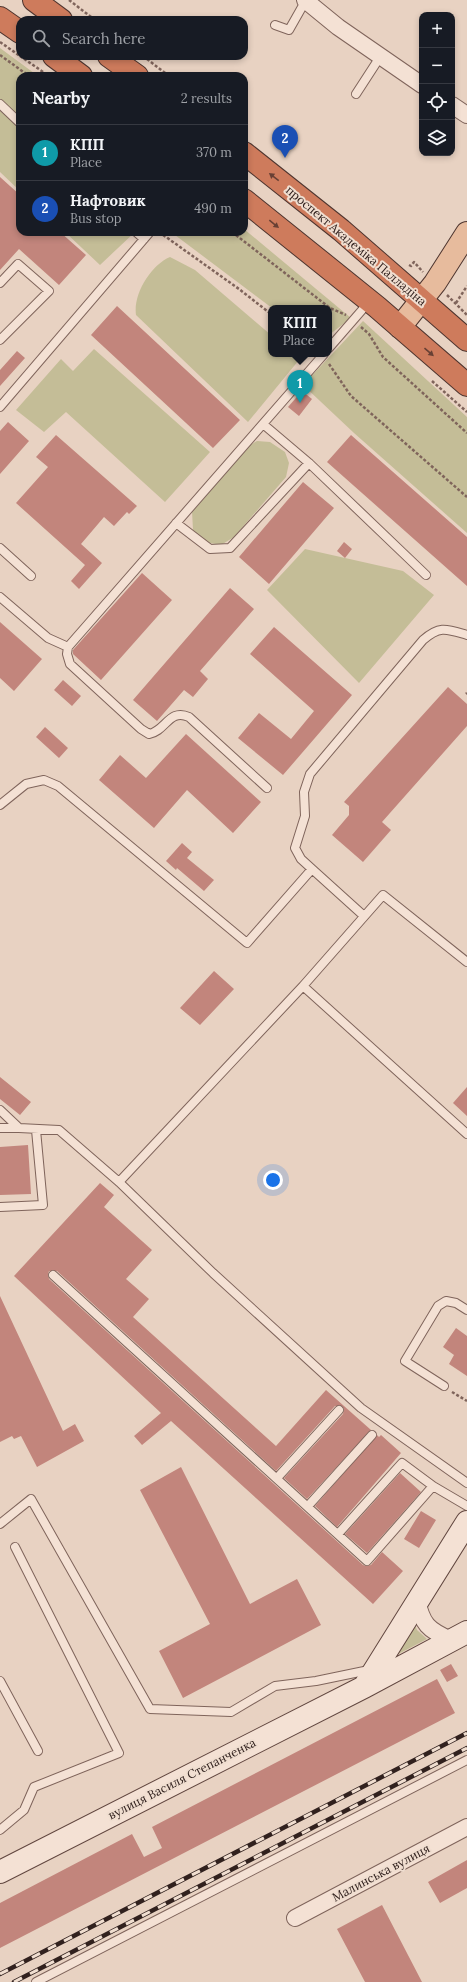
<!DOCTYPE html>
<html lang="en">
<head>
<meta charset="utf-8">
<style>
	:root { --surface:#171b24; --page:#20242c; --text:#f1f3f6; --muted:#9ea1a6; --line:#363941; --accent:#ea580c }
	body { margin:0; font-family:Lora,serif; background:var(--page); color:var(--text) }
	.controls { position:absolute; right:12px; top:12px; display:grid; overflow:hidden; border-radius:8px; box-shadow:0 2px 6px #0003 }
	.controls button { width:36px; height:36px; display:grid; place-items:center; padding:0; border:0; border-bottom:1px solid var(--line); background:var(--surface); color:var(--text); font:20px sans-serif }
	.you { position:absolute; left:273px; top:1180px; width:14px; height:14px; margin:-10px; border:3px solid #fff; border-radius:50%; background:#1a73e8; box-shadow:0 0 0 6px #1a73e833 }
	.badge { display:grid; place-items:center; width:26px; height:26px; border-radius:50%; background:var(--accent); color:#fff; font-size:13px; font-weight:700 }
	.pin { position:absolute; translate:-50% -33px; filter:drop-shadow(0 1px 2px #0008) }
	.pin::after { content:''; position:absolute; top:21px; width:14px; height:12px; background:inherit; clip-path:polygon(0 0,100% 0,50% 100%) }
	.popup { position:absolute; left:268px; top:305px; width:64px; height:52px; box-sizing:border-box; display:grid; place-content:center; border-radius:8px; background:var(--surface); filter:drop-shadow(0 1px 3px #0005); font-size:13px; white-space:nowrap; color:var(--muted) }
	.popup b { font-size:15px; color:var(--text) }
	.popup::after { content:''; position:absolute; left:50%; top:100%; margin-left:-8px; border:8px solid transparent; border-top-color:var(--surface) }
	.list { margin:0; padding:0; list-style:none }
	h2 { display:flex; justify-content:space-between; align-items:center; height:52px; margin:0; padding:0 16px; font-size:17px }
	h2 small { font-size:13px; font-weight:400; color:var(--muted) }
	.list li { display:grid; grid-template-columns:26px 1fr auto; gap:12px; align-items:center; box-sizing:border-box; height:56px; padding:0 16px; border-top:1px solid var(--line) }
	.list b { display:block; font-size:15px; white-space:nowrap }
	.list p { margin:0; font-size:13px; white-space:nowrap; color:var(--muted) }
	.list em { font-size:13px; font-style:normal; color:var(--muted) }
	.icon { flex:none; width:22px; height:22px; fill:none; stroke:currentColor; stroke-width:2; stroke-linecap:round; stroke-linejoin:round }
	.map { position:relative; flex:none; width:467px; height:1982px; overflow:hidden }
	.search { position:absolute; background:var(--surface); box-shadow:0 2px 6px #0003; left:16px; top:16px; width:232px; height:44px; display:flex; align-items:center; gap:10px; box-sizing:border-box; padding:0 14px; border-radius:12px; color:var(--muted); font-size:15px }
	.panel { position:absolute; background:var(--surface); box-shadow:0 2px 6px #0003; left:16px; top:72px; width:232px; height:164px; border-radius:12px }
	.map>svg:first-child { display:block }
</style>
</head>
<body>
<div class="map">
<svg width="467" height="1982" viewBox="0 0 467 1982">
	<rect width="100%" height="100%" fill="#e8d2c2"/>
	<!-- green -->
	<path fill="#c4bd97" d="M0,48L38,76H20V191L0,172Z
		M244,229L351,318L329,335V308H272L171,232H244Z
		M65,232H135L100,265Z
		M170,257L195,270L271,335V354H292L299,360L248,422L136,315C133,294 151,265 170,257Z
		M363,321L467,417V533L354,433L303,385Z
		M94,349L210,452L165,502L66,412L44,432L16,410L61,359L73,371Z
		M257,441L270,442L285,452L289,463L286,477L234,537L221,545L205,542L193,530L192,511L244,449Z
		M305,549L403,571L434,595L359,683L267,590Z
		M412,1618L417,1630L427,1639L385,1661Z"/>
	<!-- building -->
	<path fill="#c2857c" d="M0,177L20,195V232H60L86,255L59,285L19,249L0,270Z
		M117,306L240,420L213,448L91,335Z
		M17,351L25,358L0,386V370Z
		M302,391L312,399L299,416L288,407Z
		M8,422L29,441L0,474V431Z
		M56,435L137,506L129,514L127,512L114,526L104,517L81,544L102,563L79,589L71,581L85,565L16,503L48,467L36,457Z
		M351,435L467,537V586L327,462Z
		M303,482L334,508L269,584L239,557Z
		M344,542L352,549L345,558L337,551Z
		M142,573L172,600L101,680L73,654V650Z
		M230,588L254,609L200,671L208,679L193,697L184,690L157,721L133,700Z
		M0,622L42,659L14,691L0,678Z
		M274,627L352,695L283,775L238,738L259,713L291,739L314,711L250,654Z
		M63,680L81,696L72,706L54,690Z
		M448,687L467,704V726L382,822L391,830L363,862L332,835L349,815V806L344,802Z
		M45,727L68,748L59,758L36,737Z
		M186,734L261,802L233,833L187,790L154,828L99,780L120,755L146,778Z
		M182,843L192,852L187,858L214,880L204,891L177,868L176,870L166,861Z
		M214,971L234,989L200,1025L180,1008Z
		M0,1077L31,1102L20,1115L0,1099Z
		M467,1087V1116L453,1103Z
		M28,1145L31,1194L0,1195V1147Z
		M100,1183L114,1195L104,1207L152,1250L126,1279L149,1299L133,1317L276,1446L326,1390L371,1430L307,1499L284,1478L343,1414L344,1409L342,1406H335L276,1471L57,1271H49L48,1274L49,1279L363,1565L366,1566L371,1565L382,1552L403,1571L373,1604L171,1421L142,1445L134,1436L161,1413L14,1276Z
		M0,1296L63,1431L75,1424L84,1441L37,1467L21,1436L14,1439L12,1436L0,1442Z
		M456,1328L467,1336V1376L449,1364L454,1355L443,1347Z
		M377,1435L379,1437L381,1435L401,1453L337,1527L315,1506Z
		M181,1467L250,1604L297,1579L321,1625L183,1698L159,1651L210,1624L140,1490Z
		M400,1473L421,1492L367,1553L345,1534Z
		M421,1511L436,1520L419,1548L404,1539Z
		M451,1664L458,1676L447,1682L440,1670Z
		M437,1679L455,1713L0,1948V1903L132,1834L144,1857L162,1848L152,1827Z
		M467,1860V1888L440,1903L428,1882Z
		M382,1905L422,1982H365L337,1929Z"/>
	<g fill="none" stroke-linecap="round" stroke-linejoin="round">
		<!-- lane casing -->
		<g stroke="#7f645b" stroke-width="10">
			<path id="lane" d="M275,25L289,30L306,0
				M356,94L380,57
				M0,104L20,123
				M136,232L144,239
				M0,283L18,264L49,291L0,340
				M329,348L369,302
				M0,407L150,232
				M263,424L309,463L426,575
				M176,523L210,549L230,548L309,463
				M0,548L31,576
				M0,597L48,638L68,647
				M267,788L189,717C169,708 166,731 149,734L141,729L70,664L67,654L68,647L324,354
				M0,805L26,784L44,780L58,786L247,943L312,869L301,859L295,848L305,816L304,792L310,774L423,640C440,625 447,629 467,635
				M312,869L364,916
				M303,986L467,1134
				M0,1110L19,1128L59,1130L119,1182L213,1273L361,1408L467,1483
				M0,1128H19
				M119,1182L303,986L383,895L467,962
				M0,1207L43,1205L36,1130
				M53,1275L367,1561L433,1486L467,1506
				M444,1386L405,1361L438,1306L446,1301L456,1303L467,1310
				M277,1478L339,1410
				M308,1506L372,1435
				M0,1524L31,1499L150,1709L231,1712L275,1686L316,1681L369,1670
				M338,1534L402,1463L433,1486
				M0,1681L38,1751
				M0,1830L24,1810L34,1787L119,1753L15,1547
				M36,1982L467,1760"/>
		</g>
		<!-- street casing -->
		<g stroke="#7f645b" stroke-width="18">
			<path id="street" d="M305,0L338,27L422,85
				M452,105L467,115
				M417,1600C422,1624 428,1630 451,1640
				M295,1918L467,1827"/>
		</g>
		<!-- secondary casing -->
		<g stroke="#61463f" stroke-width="24">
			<path id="secondary" d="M364,1687L467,1522
				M0,1872L364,1687L467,1632"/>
		</g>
		<!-- primary casing -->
		<g stroke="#4e352f" stroke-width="24">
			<path id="primary" d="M400,327L435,283L467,233"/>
		</g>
		<!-- highway casing -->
		<g stroke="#4e352f" stroke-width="24">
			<path id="highway" d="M34,0L61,20
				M0,18L20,32
				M54,56L81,76
				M109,56L137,76
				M244,153L341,230L467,340
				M244,200L377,307L467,385"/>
		</g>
		<!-- path -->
		<path stroke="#7f645b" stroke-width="2.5" stroke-dasharray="3 2" stroke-linecap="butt" d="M69,0L95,20
			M0,42L20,56
			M0,55L29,76
			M20,56L46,74
			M143,56L169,76
			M159,232L239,289L271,314
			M232,232L330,308L346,315
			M409,265L411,266L414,262L423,272
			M447,295L467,315
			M456,303L467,286
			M361,327L369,334L383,357L467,433
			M329,364L351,396L467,497
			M432,381L467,412
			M466,694L467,693
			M452,1392L467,1401"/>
		<!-- lane -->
		<use href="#lane" stroke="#f4e1d4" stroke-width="8"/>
		<!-- street -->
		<use href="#street" stroke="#f4e1d4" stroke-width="16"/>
		<!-- secondary -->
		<use href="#secondary" stroke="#f4e1d4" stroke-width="22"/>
		<!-- primary -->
		<use href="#primary" stroke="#e7bb9d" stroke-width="22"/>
		<!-- highway -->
		<use href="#highway" stroke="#ce7b5c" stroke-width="22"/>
		<!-- rail casing -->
		<g stroke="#31211e" stroke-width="4.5">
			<path id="rail" d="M0,1974L467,1733
				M14,1982L467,1748"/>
		</g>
		<!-- rail -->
		<use href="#rail" stroke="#f0ded0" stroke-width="3" stroke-dasharray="9" stroke-linecap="butt"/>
	</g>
	<!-- one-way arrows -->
	<defs><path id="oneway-solid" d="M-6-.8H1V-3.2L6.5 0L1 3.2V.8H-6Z"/></defs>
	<g fill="#684034">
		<use href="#oneway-solid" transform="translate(274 177) rotate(-142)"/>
		<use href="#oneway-solid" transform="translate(274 224) rotate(39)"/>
		<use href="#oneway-solid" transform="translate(429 352) rotate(41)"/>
	</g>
	<g text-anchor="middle" stroke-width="4" stroke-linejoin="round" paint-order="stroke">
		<!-- street labels -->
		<g font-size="12" fill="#31211e" stroke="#f0ded0">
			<text transform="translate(356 246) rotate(40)" y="4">проспект Академіка Палладіна</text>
			<text transform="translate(182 1779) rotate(-27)" y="4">вулиця Василя Степанченка</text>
			<text transform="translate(381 1873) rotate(-28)" y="4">Малинська вулиця</text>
		</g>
	</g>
</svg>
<div class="controls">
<button>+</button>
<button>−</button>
<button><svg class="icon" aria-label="locate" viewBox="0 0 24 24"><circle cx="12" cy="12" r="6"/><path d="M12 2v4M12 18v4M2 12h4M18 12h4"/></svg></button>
<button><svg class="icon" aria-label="layers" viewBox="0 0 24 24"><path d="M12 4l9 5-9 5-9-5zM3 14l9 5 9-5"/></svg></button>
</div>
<div class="you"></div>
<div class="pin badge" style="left:300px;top:403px;background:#0f9aa8">1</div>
<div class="popup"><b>КПП</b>Place</div>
<div class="pin badge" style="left:285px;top:158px;background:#1a4fb4">2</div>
<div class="search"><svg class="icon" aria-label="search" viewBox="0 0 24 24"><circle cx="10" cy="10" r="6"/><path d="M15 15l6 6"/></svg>Search here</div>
<section class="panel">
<h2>Nearby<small>2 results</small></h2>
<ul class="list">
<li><span class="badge" style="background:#0f9aa8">1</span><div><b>КПП</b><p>Place</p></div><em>370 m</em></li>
<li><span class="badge" style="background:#1a4fb4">2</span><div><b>Нафтовик</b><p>Bus stop</p></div><em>490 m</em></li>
</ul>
</section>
</div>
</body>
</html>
